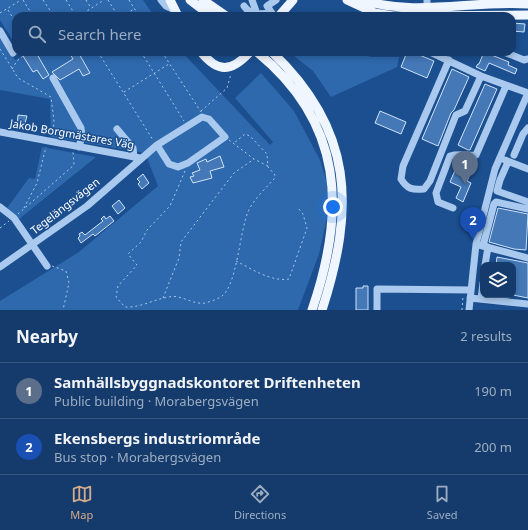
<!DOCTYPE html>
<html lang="en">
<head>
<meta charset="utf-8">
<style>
	:root { --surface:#143b6b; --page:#1d4271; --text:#f1f3f6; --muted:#9dadc1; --line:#33557e; --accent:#d6ab8b }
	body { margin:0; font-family:"Noto Sans",sans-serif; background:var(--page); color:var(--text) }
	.controls { position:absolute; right:12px; bottom:12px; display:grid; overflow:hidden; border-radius:8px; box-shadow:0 2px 6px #0003 }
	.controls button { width:36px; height:36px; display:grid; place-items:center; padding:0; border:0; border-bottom:1px solid var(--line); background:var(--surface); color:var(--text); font:20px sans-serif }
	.you { position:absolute; left:333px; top:207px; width:14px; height:14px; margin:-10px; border:3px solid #fff; border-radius:50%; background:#1a73e8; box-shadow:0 0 0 6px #1a73e833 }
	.badge { display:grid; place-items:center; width:26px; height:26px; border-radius:50%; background:var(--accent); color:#fff; font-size:13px; font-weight:700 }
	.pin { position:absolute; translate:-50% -33px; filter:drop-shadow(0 1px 2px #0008) }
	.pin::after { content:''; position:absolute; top:21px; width:14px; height:12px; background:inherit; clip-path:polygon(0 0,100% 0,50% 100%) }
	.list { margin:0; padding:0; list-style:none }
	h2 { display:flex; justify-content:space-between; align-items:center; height:52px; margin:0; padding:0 16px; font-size:17px }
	h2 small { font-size:13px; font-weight:400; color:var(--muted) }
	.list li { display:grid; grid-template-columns:26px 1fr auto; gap:12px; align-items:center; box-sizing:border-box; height:56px; padding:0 16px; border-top:1px solid var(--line) }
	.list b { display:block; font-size:15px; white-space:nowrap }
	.list p { margin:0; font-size:13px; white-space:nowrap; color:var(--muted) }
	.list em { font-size:13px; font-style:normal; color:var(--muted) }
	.icon { flex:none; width:22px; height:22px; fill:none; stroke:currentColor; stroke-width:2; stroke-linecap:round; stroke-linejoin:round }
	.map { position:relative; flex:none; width:528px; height:310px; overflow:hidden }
	.search { position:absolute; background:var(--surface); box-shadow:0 2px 6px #0003; left:12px; right:12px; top:12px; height:44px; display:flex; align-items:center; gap:10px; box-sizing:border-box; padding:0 14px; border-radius:12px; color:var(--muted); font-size:15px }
	.sheet { height:164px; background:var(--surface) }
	nav { display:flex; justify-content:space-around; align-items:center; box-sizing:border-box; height:56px; border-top:1px solid var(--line); background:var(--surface); font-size:11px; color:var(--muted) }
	nav a { display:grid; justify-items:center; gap:2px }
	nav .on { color:var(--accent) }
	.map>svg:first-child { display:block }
</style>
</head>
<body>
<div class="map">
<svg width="528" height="310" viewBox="0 0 528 310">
	<rect width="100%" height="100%" fill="#1b4f8f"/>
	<!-- green -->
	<path fill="#2e69ad" d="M0,0H143L154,16H16V45L0,20Z
		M0,37L15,60L22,56L21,52H182L270,145L273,142L235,98L261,73L294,111L320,160L327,183L328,213L319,254L298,310H0V301L79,252L158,186L145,153L51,137L50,99L0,90Z
		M289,52H354L371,57H399L397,67L331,97L313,71Z
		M42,147L96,157L19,219L7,208L29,178L35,179Z"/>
	<!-- building -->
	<path fill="#4478b7" stroke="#cfe3fa" d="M512,23L525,24L524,32L512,31Z
		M29,52H43L38,56L49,75L43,79L37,70L33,72L23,56Z
		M69,52H78L90,73L83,76L79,69L60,80L52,72L73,59Z
		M407,52H412L434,61L427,78L401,67Z
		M484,52L509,62L508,65L517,69L515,74L489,63L485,71L476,67L478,64H479Z
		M452,69L469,77L454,110L451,113L438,146L422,139Z
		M485,84L497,89L470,150H468L458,145Z
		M380,111L406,122L401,134L375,123Z
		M18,115L27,116L24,127L17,126Z
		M220,156L224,167L210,171L212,178L193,183L190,177L194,176L192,173L200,170L197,163L206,159L207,162Z
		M459,161L473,168L467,181L471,183L463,202L456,198L461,187L450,182Z
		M143,174L149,183L142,189L138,184L140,182L137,179Z
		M119,200L125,208L118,214L112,206Z
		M498,208L528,214L526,250L514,249L489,242Z
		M104,216L106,219L110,216L114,221L95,236L93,234L81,243L78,238L80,236L79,234L82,232L85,235L103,221L101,219Z
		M497,257L528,263V298L513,295V265H496Z
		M363,286H368V310H356V288H363Z"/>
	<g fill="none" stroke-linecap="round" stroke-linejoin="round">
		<!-- path -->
		<path stroke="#a9c9ee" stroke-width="1" stroke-dasharray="2 3" stroke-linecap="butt" d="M23,0L33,16
			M43,0L54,16
			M66,0L76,16
			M86,0L91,8
			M108,0L118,16
			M129,0L139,16
			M8,10L16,23
			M0,13L21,0
			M79,16L104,0
			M122,16L134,9
			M0,49L18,78L51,97L54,121L53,136
			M98,52L153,140
			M141,52L184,121
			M162,52L201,112
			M12,69L17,61L28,52
			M124,92L169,64
			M201,111L227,88L231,74
			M229,140L254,159L268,166
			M185,171L170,206L147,230L141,242L128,254L137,265L118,286L116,297L125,307C141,308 154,299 169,297C181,294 192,305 205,303C209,302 218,299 222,296C237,285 240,230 248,212C253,200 265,189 274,179L275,175L268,167L267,154L250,136L245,134L234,143
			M24,208L37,183L46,147
			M18,214L74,165L73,152
			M0,228L9,221
			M236,261C252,269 271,282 289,279L307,228L303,214L298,208
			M52,266L66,271L69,283L63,310
			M163,298L179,258L181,242L234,173L254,159
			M462,310L463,296"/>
		<!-- minor -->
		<path stroke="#a9c9ee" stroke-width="7" d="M161,0L166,6L175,10
			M252,0L257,14
			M427,0V12
			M244,6C250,15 261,15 271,12
			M274,16L267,6L276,0
			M0,31L13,53
			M430,52L481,76L528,93
			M504,52L524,60L528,59
			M449,60L403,166L401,179C407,189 412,190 424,189L430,181L456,115L465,111L481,76
			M53,78L81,128L82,136L79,147
			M117,129L133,148L134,157
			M0,132L140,158
			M514,155L523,134L528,128
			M505,160L528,169
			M508,162L500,180L497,191L528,202
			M0,207L14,218L47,266
			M453,208L438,202L436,193L450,156C459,153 467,156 476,155L506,86
			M479,245L528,258
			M483,246L494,204L496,202L528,209
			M485,265L488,247
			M0,267L87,206L157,145L202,117L209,119L225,137L188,163L178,167L169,164L157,145
			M470,298L528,304
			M481,299L483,283
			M377,310V289L471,290
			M469,310L476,244L495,169L528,93"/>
		<!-- major -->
		<path stroke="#f0f6ff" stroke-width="9" d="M170,0L178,16
			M190,0L211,16
			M203,0L226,16
			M347,0L375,13L393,16L528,15
			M362,0C416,17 473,0 528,4
			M279,16L293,0
			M201,52C218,73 231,72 249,53
			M257,52C344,123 346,211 312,310
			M272,52C354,130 355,208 322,310"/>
	</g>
	<g text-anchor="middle" stroke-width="3" stroke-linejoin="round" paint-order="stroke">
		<!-- street labels -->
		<g font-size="11" fill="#fff" stroke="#1b4f8f">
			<text transform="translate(72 134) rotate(10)" y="4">Jakob Borgmästares Väg</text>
			<text transform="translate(65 206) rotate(-38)" y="4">Tegelängsvägen</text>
		</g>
	</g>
</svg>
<div class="controls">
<button><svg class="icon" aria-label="layers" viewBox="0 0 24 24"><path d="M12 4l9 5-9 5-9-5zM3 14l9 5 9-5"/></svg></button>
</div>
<div class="you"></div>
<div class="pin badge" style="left:465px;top:184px;background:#5c6f8a">1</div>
<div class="pin badge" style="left:473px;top:240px;background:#1a4fb4">2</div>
<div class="search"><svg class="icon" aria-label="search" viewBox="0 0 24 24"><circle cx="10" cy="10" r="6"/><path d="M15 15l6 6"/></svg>Search here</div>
</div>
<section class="sheet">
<h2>Nearby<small>2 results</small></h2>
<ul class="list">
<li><span class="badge" style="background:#5c6f8a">1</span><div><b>Samhällsbyggnadskontoret Driftenheten</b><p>Public building · Morabergsvägen</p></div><em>190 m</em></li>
<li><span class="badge" style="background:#1a4fb4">2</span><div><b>Ekensbergs industriområde</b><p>Bus stop · Morabergsvägen</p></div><em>200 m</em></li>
</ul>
</section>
<nav>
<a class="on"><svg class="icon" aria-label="map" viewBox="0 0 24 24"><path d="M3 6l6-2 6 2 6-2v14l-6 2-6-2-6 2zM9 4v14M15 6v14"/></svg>Map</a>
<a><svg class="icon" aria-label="directions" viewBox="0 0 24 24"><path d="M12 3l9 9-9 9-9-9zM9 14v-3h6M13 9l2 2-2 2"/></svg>Directions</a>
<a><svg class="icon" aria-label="saved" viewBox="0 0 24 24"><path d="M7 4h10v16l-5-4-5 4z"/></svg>Saved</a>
</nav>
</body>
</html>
